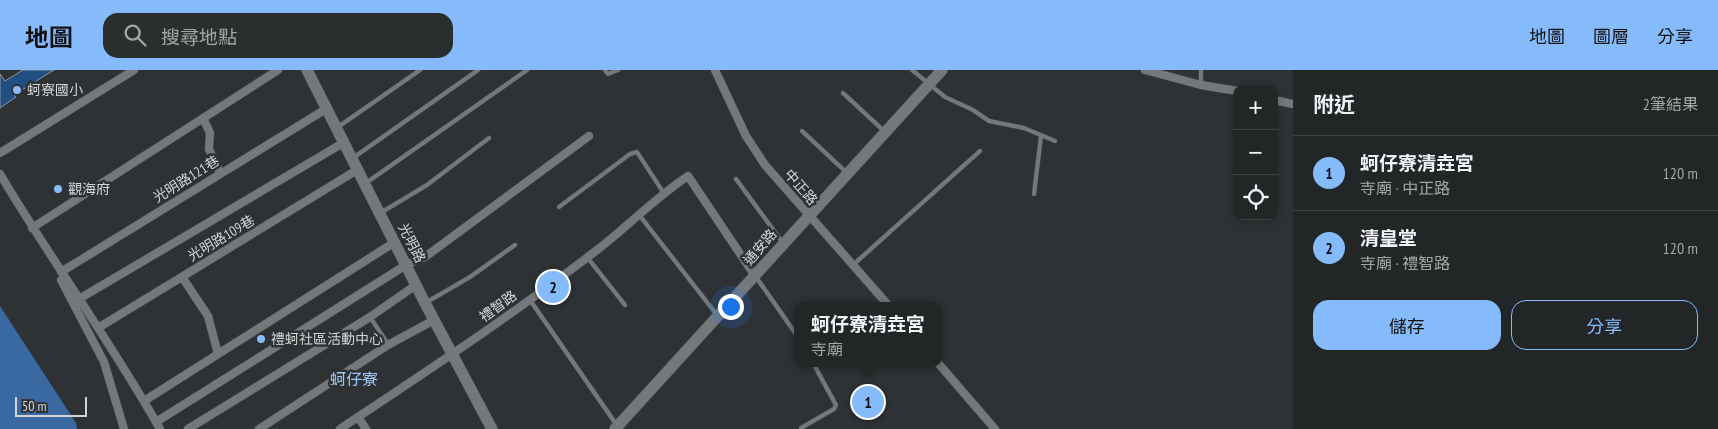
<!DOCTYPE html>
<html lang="zh-TW">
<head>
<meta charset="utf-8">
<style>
	:root { --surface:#232627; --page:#2b2e2f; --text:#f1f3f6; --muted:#a3a5a7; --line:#404344; --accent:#86bbfb }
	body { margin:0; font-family:"PT Sans Narrow","Noto Sans TC",sans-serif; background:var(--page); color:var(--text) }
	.controls { position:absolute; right:15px; top:15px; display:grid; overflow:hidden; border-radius:10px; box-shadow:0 2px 8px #0003 }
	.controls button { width:45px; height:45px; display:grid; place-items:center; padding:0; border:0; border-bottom:1px solid var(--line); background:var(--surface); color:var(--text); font:25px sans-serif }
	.scale { position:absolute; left:15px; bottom:12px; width:72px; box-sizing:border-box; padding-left:5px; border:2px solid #d3d4d6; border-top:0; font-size:14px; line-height:18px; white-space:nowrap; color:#d3d4d6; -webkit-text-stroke:4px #2f3234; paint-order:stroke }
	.you { position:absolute; left:730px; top:236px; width:18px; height:18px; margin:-12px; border:4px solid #fff; border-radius:50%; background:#1a73e8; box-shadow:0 0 0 8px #1a73e833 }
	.badge { display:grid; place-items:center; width:32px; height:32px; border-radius:50%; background:var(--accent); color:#111; font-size:16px; font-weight:700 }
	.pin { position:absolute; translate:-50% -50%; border:2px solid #fff; box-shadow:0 1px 5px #0006 }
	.popup { position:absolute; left:794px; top:232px; width:148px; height:65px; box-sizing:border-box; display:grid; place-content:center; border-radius:10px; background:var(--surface); filter:drop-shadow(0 1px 4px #0005); font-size:16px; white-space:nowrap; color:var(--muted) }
	.popup b { font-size:19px; color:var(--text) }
	.popup::after { content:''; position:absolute; left:50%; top:100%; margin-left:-10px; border:10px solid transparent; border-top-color:var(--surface) }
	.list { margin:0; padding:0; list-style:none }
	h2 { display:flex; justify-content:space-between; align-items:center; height:65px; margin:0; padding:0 20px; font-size:21px }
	h2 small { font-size:16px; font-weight:400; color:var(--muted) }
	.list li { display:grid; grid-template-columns:32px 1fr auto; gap:15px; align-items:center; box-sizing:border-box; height:75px; padding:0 20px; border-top:1px solid var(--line) }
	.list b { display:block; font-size:19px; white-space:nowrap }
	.list p { margin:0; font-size:16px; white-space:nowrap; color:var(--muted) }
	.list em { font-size:16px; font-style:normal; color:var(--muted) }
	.actions { display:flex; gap:10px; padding:15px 20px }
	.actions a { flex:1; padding:11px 0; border:1px solid var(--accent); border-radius:15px; text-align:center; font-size:18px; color:var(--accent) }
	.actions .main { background:var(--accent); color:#111 }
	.icon { flex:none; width:28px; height:28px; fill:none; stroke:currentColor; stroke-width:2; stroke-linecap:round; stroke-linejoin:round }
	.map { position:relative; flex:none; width:1293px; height:359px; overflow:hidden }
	header { display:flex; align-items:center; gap:30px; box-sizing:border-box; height:70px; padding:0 25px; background:var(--accent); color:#111 }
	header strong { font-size:24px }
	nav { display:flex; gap:28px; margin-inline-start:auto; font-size:18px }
	.search { width:350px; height:45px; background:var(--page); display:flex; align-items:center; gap:12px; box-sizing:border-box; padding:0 18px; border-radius:15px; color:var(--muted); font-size:19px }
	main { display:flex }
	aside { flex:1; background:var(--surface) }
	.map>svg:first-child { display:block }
</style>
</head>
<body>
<header>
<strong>地圖</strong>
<div class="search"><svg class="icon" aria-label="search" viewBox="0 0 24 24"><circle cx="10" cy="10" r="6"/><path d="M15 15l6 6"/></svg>搜尋地點</div>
<nav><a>地圖</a><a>圖層</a><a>分享</a></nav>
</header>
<main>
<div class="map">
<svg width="1293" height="359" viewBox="0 0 1293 359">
	<rect width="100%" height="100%" fill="#2f3234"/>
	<!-- water -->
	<path fill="#3a69a1" d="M0,236L76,353L77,359H0Z"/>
	<!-- building -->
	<path fill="#204f84" stroke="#929598" d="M23,0H54L14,25L16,27L0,38V4L5,11Z"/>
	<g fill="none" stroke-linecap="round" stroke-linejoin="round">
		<!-- lane casing -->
		<g stroke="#4c4e50" stroke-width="5">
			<path id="lane" d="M605,0L608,4L618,0
				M912,0L945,27L973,40L989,51L1024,58L1055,71
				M1201,15V0
				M843,23L884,61
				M338,57L420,0
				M802,61L846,102
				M353,88L478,0
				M736,109L783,173
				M366,113L527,0
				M1034,124L1041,66
				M559,137L630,84L637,82L663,122
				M382,142L427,115L489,68
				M640,146L717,245
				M587,187L625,235
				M854,194L980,81
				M756,207L798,267
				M530,230L616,354
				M427,232L470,207L515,175
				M370,247L388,274
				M801,358L834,339L836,335L813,293"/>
		</g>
		<!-- street casing -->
		<g stroke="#4c4e50" stroke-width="9">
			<path id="street" d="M715,0L746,66L765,95L889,236
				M1145,0L1201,15L1237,21
				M1274,30L1293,34
				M203,48L210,63L209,79L220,103
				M0,83L134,0
				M0,104C51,190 111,272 160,359
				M32,158L278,0
				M61,202L326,39
				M182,207L208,246L218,284
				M61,210L104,292L124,359
				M79,229L343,73
				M98,258L357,100
				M938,293L995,359
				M144,331L395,172
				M358,347L366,359
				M156,352L406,195L425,187L589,66
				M188,359L370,247L416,215
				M259,359L388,275L434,250
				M340,359C427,301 514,244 597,180C628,156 655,128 688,106L755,206"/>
		</g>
		<!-- secondary casing -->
		<g stroke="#4c4e50" stroke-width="12">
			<path id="secondary" d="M307,0L425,233L492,359
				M615,359L942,0"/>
		</g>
		<!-- lane -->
		<use href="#lane" stroke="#75787b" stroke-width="4"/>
		<!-- street -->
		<use href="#street" stroke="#75787b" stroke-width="8"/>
		<!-- secondary -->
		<use href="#secondary" stroke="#75787b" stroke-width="11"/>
	</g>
	<!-- markers -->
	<g fill="#86bbfb" stroke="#2f3234" stroke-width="2">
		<circle cx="17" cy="20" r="5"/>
		<circle cx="58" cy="119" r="5"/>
		<circle cx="261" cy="269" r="5"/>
	</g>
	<g text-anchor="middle" stroke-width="5" stroke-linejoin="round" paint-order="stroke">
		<!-- poi labels -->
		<g font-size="14" fill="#d3d4d6" stroke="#2f3234" text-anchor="start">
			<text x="27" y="25">蚵寮國小</text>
			<text x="68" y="124">觀海府</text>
			<text x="271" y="274">禮蚵社區活動中心</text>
		</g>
		<!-- street labels -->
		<g font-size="14" fill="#d3d4d6" stroke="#2f3234">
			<text transform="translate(186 109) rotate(-32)" y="5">光明路121巷</text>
			<text transform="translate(801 117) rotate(49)" y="5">中正路</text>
			<text transform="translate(221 168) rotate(-31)" y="5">光明路109巷</text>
			<text transform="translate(412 173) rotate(63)" y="5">光明路</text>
			<text transform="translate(760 177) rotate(-49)" y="5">通安路</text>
			<text transform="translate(498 236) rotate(-36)" y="5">禮智路</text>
		</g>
		<!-- quarter labels -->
		<g font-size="16" fill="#a0c7f7" stroke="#2f3234">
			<text x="354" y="315">蚵仔寮</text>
		</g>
	</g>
</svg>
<div class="controls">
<button>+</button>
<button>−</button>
<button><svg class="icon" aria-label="locate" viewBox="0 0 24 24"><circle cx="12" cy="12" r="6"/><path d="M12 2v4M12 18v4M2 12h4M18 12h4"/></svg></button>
</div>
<div class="scale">50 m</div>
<div class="you"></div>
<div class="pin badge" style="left:868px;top:332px">1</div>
<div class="popup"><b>蚵仔寮清垚宮</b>寺廟</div>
<div class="pin badge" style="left:553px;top:217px">2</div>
</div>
<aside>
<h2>附近<small>2筆結果</small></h2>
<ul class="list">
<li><span class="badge">1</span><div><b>蚵仔寮清垚宮</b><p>寺廟 · 中正路</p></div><em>120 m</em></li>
<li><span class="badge">2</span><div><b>清皇堂</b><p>寺廟 · 禮智路</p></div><em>120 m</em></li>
</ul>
<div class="actions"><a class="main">儲存</a><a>分享</a></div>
</aside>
</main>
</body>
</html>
